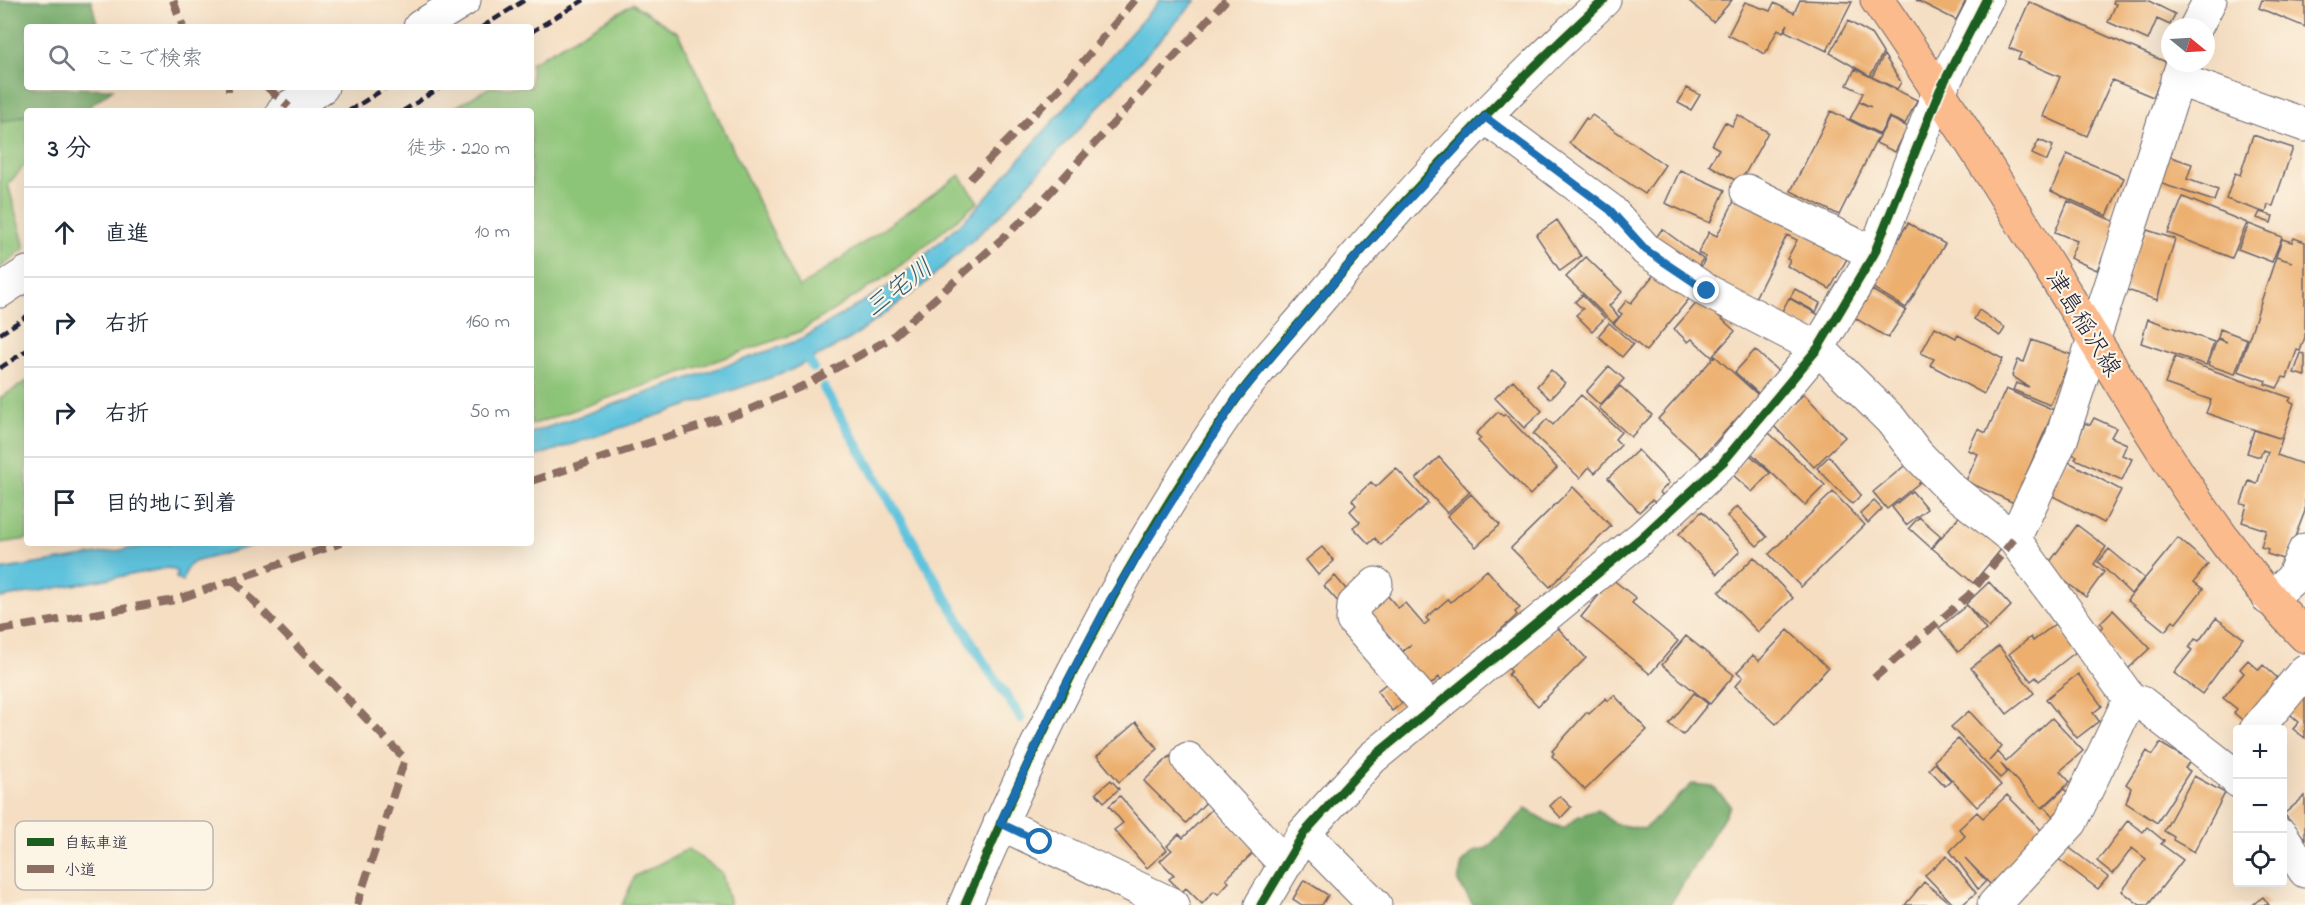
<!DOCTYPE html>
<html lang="ja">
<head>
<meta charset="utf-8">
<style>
	:root { --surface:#fff; --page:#f6f6f7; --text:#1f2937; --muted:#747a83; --line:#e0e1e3 }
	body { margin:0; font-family:"Indie Flower","Klee One",sans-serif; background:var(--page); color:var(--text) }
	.controls { position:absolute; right:18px; bottom:18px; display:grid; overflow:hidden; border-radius:6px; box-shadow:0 6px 24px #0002 }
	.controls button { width:54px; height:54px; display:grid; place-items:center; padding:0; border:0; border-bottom:2px solid var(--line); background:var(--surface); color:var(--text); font:30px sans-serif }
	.compass { position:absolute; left:2161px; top:18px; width:54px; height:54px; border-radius:50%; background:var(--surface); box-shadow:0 6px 24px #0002; rotate:108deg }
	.stop { position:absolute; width:18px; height:18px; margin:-14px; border:4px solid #1f6fb2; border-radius:50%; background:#fff }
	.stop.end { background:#1f6fb2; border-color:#fff; box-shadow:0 2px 6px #0008 }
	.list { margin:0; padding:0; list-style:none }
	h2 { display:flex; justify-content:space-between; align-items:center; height:78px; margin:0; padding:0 24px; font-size:26px }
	h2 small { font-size:20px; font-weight:400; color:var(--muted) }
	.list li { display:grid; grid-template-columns:39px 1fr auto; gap:18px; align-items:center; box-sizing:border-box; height:90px; padding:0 24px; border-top:2px solid var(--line) }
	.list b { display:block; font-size:22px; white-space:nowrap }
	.list em { font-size:20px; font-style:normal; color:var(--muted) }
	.icon { flex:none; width:33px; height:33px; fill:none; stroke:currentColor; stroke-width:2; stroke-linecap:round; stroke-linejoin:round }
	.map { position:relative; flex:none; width:2305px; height:905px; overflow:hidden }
	.search { position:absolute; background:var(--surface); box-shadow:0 6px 24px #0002; left:24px; top:24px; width:510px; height:66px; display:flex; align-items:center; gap:15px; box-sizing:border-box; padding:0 21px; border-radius:6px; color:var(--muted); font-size:22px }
	.panel { position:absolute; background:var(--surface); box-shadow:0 6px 24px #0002; left:24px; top:108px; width:510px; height:438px; border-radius:6px }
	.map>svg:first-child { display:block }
</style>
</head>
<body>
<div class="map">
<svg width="2305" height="905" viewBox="0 0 2305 905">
	<rect width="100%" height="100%" fill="#fcf5e5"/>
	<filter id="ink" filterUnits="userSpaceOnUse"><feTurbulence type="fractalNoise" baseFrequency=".0167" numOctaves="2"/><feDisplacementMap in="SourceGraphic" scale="12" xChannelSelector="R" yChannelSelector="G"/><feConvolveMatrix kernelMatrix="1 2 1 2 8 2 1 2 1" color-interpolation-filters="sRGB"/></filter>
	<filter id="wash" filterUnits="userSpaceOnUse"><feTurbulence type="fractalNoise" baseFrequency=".008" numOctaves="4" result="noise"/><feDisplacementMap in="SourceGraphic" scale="24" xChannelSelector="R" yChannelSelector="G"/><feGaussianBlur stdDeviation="1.35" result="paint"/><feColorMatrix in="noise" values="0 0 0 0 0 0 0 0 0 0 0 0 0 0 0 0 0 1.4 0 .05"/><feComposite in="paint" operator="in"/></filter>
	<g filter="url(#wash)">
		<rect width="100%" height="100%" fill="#f5dec2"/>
		<!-- green -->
		<path fill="#8dc578" stroke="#58745a" stroke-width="1.5" d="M633,4L678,33L799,288L960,175L978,202L890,274L799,332L531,425V111H449L490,87H531V63Z
			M27,115V163L8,184L25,248L0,268V119L3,122Z
			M27,381V539L0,543V398Z
			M688,849L722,873L730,905H622L635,876Z"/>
		<!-- forest -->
		<path fill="#72aa68" stroke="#4a6652" stroke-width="1.5" d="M0,0H91L98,27H27V87L113,89L83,111H27V115L3,122L0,119Z
			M1692,784L1712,786L1731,805L1670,905H1473L1458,882L1462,863L1475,851L1487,848L1526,809L1551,824L1564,828L1579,816L1597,810L1615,824L1644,829Z"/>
		<!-- water -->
		<path fill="#5fc3dd" stroke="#40728c" stroke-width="1.5" d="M1160,0H1196L1001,214L921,287L850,339L787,372L531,458V433L800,340L894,283L973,212Z
			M164,543H263L194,562L187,568L182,581L176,578L177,572L173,569L168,568L0,598V570Z"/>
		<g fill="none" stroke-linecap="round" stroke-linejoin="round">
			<!-- stream -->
			<path stroke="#5fc3dd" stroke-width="10" d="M803,351L813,368
				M824,388L982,660L1021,718"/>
		</g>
		<g id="blocks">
			<!-- building -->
			<path fill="#ecaf6e" d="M1688,0H1732L1713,22Z
				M1800,0L1852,2L1827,51L1785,31L1788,24L1783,32L1778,29L1765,54L1728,35L1745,2L1770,11L1774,3L1794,13Z
				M1916,0H1966L1956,20Z
				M2114,0H2147L2175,14L2170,25L2157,19L2148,40L2108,22L2116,4L2113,3Z
				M2262,0L2305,2V27L2259,8Z
				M2029,2L2168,63L2153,97L2112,80L2087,136L2043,116L2060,77L2018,59L2021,53L2009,48Z
				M1848,21L1871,34L1883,53L1870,76L1830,53Z
				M1884,55L1901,82L1897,89L1872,77Z
				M1855,69L1917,100L1905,124L1889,117L1880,134L1850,119L1859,102L1871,107L1859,101L1863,93L1847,85Z
				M1687,88L1700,95L1691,110L1678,103Z
				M1831,111L1879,135L1839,215L1791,191Z
				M1592,115L1665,165L1645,194L1569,143L1586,118L1588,120Z
				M1738,115L1768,132L1740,183L1709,165L1719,149L1712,145L1725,122L1732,126Z
				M1890,118L1908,127L1895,152L1876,143Z
				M2253,135L2293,148L2273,206L2268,205L2266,213L2226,199L2235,173L2240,175Z
				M2039,140L2053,146L2047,161L2032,154Z
				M2067,154L2124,178L2107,216L2051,191Z
				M2168,156L2192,164L2187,179L2218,190L2214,201L2159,183Z
				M1680,170L1725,190L1710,223L1665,203Z
				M1736,197L1849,255L1830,289L1787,266L1790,260L1787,259L1797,240L1787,235L1753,302L1697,275L1706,257L1698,253L1709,232L1717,236Z
				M2183,197L2247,223L2232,258L2168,233Z
				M2068,201L2118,223L2097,270L2070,258L2077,241L2055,232Z
				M2260,212L2273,216L2271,223L2257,218Z
				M1557,220L1581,256L1560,271L1536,235Z
				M1908,223L1945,244L1906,308L1870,286Z
				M2249,224L2282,237L2272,262L2238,249Z
				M1662,229L1703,259L1694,272L1653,242Z
				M2147,230L2175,239L2157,300L2124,289L2140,241H2143Z
				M2294,238L2305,242V337L2300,351L2297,350L2287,378L2283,377L2277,388L2265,384L2266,381L2238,371L2276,257L2292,262L2276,257L2282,239L2292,242Z
				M1586,257L1622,292L1609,306L1619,317L1613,323L1566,277Z
				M1656,272L1689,299L1646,351L1614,324L1622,314L1618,311L1627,300L1631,303Z
				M1795,289L1820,303L1816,312L1790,298Z
				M1872,290L1906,310L1888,338L1855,318Z
				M1582,295L1605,318L1592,331L1576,315L1583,309L1575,302Z
				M1789,298L1819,315L1810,330L1780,315Z
				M1700,299L1735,331L1712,357L1692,339L1688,342L1674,329Z
				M1979,310L2005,328L2000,336L1974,319Z
				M2148,319L2214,342L2206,365L2141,343Z
				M1609,323L1633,344L1622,357L1598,336Z
				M1935,327L1956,338L1958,335L2003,359L1984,394L1930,365L1934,359L1921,353Z
				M2220,329L2247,339L2235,374L2208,365L2217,339L2227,342L2218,338Z
				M2032,340L2072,355L2050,405L2013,390L2016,383L2029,387L2012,376L2018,360L2024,362Z
				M1755,350L1779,372L1759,394L1735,372Z
				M2301,353L2305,354V376L2294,373Z
				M1715,356L1758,395L1701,458L1658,419Z
				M2175,357L2291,398L2289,401L2294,403L2282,439L2206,413L2211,400L2165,384Z
				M1609,366L1624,379L1600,405L1586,392Z
				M1551,370L1565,383L1550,399L1537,386Z
				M1513,380L1542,411L1524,428L1495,398Z
				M1620,386L1652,415L1631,437L1599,408Z
				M2006,389L2054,410L2014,503L1966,481L1978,454L1968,450L1978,429L1986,433Z
				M1804,394L1845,437L1814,467L1772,424Z
				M1581,395L1621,432L1615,439L1621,445L1595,473L1589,467L1580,478L1533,434L1547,419L1553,425Z
				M1498,412L1503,416L1505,414L1557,468L1530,495L1478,441L1481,438L1476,434Z
				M2094,418L2116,428L2111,437L2127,444L2122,455L2132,459L2122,480L2075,459L2077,456L2072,454L2085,423L2090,425Z
				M2254,430L2282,439L2277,455L2305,465V511L2286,560L2267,554L2268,549L2261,547L2266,530L2242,522L2247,505L2241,504L2249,481L2257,484L2268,452L2263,450L2260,457L2247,453Z
				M1769,433L1825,485L1805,505L1750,452Z
				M1638,450L1669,483L1660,492L1663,496L1656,503L1652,500L1639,512L1608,478Z
				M1750,455L1770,473L1752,492L1732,474Z
				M1829,456L1861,495L1852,504L1817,468Z
				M1439,457L1470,492L1447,513L1416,479Z
				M2067,461L2121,490L2104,523L2049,494Z
				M1909,462L1924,479L1887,509L1873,492Z
				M1396,468L1428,503L1381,545L1375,538L1369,544L1353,527L1360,522L1350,511L1356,505L1352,500L1371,482L1376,487Z
				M1573,487L1611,526L1550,587L1511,548Z
				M1912,491L1927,509L1906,525L1892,507Z
				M1833,492L1865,525L1801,587L1769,554Z
				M1471,494L1500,525L1476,547L1447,516Z
				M1874,501L1882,509L1868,523L1860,514Z
				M1737,506L1767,537L1757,546L1727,516Z
				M1702,511L1740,551L1717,574L1679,534Z
				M1963,512L2003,547L1973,583L1932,548Z
				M1919,517L1941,536L1931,548L1909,528Z
				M2077,525L2106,547L2094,564L2104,572L2086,597L2046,567Z
				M2178,538L2208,564L2194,582L2203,589L2176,623L2173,621L2165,631L2127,600Z
				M1322,547L1334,561L1318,575L1306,560Z
				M2109,549L2144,578L2131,594L2098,562Z
				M1754,557L1793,598L1758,632L1719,592Z
				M1487,570L1520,608L1515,612L1517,615L1443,683L1439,677L1428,687L1400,654L1411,645L1401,652L1367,612L1387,595L1398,608L1405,603L1424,625L1429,621L1426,618L1448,599L1451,602Z
				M1335,576L1351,595L1340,604L1324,586Z
				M1612,579L1636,598L1632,603L1678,641L1650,674L1581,617Z
				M1989,582L2011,606L1989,628L1966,604Z
				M1967,605L1986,630L1958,652L1939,628Z
				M2113,610L2150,648L2128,669L2095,634L2103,626L2100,623Z
				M2216,618L2243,638L2202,694L2174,673L2192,650L2189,648L2195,639L2199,641Z
				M2055,624L2077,651L2039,681L2036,677L2031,681L2009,654L2031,637L2033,641Z
				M1557,627L1586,658L1538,706L1508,675L1511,671L1509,669L1546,633L1548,635Z
				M1788,630L1828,668L1776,724L1735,686L1743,677L1737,672L1753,655L1759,661Z
				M1686,636L1734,675L1710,704L1662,665Z
				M1999,646L2034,693L2007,714L1971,668Z
				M2248,660L2259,670L2263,665L2281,681L2246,723L2234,713L2237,709L2223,698L2244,673L2240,669Z
				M2078,674L2102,706L2093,713L2099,721L2077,738L2046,699Z
				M1387,683L1402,703L1392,711L1377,691Z
				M2305,686V738L2293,729L2299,722L2285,710Z
				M1694,693L1708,704L1683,735L1669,724Z
				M1614,695L1647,730L1585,790L1552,756L1554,753L1552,751L1587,712L1589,714L1606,698L1608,701Z
				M1969,711L2002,747L1989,761L1998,752L2006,761L2052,718L2083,751L2060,771L2070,782L2042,808L2001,764L2007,772L2000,778L1951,727Z
				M1136,722L1158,749L1119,782L1097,756Z
				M1958,739L2001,785L1977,807L1934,761Z
				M2160,743L2190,761L2185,768L2190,771L2157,823L2126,803L2131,788L2126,784L2147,751L2152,755Z
				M1170,756L1211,797L1186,823L1144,781Z
				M1935,763L1951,781L1945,786L1929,769Z
				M2194,776L2225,793L2194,852L2173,840L2174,837L2164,831Z
				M1111,780L1119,789L1104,802L1096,793Z
				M2064,789L2072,798L2053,816L2044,807Z
				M2007,795L2045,834L1992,886L1965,858L1986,881L1978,889L1950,851L1965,836L1959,829L1977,812L1983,818Z
				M1120,796L1167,850L1147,868L1114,830L1123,823L1109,806Z
				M1560,796L1571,807L1561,818L1550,806Z
				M2305,796V839L2284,814Z
				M1213,808L1255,851L1226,879L1229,882L1218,894L1214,891L1202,904L1186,888L1182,892L1169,879L1174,875L1160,861L1172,850L1167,846L1179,834L1183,838Z
				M2128,820L2143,832L2147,827L2164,841L2161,844L2183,860L2148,905H2140L2122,891L2146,859L2132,848L2113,874L2097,861Z
				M2067,846L2108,877L2098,889L2057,858Z
				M1947,856L1976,893L1962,905H1954L1925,875Z
				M1304,880L1328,895L1322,905H1302L1293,899Z
				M1924,882L1952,905H1905Z
				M2263,897L2269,905H2252Z"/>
		</g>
	</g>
	<g filter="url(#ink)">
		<use href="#blocks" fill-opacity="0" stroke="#6c646a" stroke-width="1.5"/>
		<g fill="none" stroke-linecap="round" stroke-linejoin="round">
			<!-- minor casing -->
			<g stroke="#6c646a" stroke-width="35">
				<path id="minor" d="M420,27L464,0
					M2196,27L2210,0
					M2177,79L2305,125
					M283,111L322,87
					M1485,117L1610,210L1646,250L1707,291L1818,348L1891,420L1918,455L1951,489L2014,539
					M1747,191L1874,254
					M0,291L27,273
					M1376,584L1354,605L1353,620L1431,710
					M2269,599L2292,579L2305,550
					M2130,699L2142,703L2224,767L2238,781
					M2256,730L2305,671
					M1188,759L1285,864
					M1000,823L1173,905
					M1304,833L1375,905
					M2282,836L2305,871
					M965,905C1040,729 1125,558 1235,401C1259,367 1288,337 1314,306C1404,198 1501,95 1604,0
					M1261,905L1304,833L1372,758L1642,537L1723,462L1818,348L1874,254L1940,90L1986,0
					M1994,905L2071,822L2130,699L2014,539L2061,440L2183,63"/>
			</g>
			<!-- major casing -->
			<g stroke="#6c646a" stroke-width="35">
				<path id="major" d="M1877,0C1954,111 2024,226 2095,341C2158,443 2220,549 2305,636"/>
			</g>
			<!-- minor -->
			<use href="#minor" stroke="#fff" stroke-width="33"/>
			<!-- major -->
			<use href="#major" stroke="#fbbb8c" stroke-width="33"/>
			<!-- rail -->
			<path stroke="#22223b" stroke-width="4.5" stroke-dasharray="9 4.5" stroke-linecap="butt" d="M482,27L525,0
				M531,32L584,0
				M349,111L387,87
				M403,111L441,87
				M0,334L27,316
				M0,368L27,350"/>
			<!-- quiet -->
			<path stroke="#8d6e63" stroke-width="8" stroke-dasharray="15 8" stroke-linecap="butt" d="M173,0L183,27
				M225,87H232
				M267,87L289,107
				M970,179L1062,86L1135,0
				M531,481L744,412L807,384L891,338L1033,211L1226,0
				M232,579L405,759L357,905
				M0,630L175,600L341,543
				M1874,678L1969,595L2014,539"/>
			<!-- cycleway casing -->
			<g stroke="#fcf5e5" stroke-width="13">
				<path id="cycleway" d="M965,905C1040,729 1125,558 1235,401C1259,367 1288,337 1314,306C1404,198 1501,95 1604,0
					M1261,905L1304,833L1372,758L1642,537L1723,462L1818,348L1874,254L1940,90L1986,0"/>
			</g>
			<!-- cycleway -->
			<use href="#cycleway" stroke="#1b5e20" stroke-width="9"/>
		</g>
	</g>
	<g fill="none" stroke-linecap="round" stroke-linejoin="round" filter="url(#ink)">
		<!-- route -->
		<path stroke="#1f6fb2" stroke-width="8" d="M1040,842L1000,823L1057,701L1110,600L1236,399L1351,262L1485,117L1610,210L1646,250L1707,291"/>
	</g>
	<g text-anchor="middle" stroke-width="4.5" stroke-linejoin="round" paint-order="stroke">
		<!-- street labels -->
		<g font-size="24" fill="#22223b" stroke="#fcf5e5">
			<text transform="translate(2084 323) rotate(58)" y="8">津島稲沢線</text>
		</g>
		<!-- water labels -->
		<g font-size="26" font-style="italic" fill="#375a74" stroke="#fcf5e5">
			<text transform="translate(898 287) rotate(-37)" y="9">三宅川</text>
		</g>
	</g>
	<!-- legend -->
	<rect x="15" y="821" width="198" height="69" rx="9" fill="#fcf5e5" stroke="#bbb6b2" stroke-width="1.5"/>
	<rect x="27" y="838" width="27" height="8" fill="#1b5e20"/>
	<rect x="27" y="865" width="27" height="8" fill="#8d6e63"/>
	<g font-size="16" fill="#22223b">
		<text x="64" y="848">自転車道</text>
		<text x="64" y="875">小道</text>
	</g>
</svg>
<div class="controls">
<button>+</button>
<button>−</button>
<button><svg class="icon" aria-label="locate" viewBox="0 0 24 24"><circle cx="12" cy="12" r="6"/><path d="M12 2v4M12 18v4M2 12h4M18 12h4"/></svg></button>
</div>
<svg class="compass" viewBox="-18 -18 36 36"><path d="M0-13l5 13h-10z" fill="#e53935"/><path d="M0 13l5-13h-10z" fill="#747a83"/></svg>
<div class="stop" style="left:1040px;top:842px"></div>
<div class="stop end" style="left:1707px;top:291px"></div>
<div class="search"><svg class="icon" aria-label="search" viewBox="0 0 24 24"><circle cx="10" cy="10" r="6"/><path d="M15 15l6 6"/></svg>ここで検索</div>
<section class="panel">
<h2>3 分<small>徒歩 · 220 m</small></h2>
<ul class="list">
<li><svg class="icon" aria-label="ahead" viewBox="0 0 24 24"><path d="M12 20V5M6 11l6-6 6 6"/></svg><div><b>直進</b></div><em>10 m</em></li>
<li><svg class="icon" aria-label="right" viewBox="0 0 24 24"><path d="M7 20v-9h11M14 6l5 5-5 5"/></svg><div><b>右折</b></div><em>160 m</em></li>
<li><svg class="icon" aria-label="right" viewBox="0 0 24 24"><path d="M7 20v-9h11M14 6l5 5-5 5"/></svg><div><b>右折</b></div><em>50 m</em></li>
<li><svg class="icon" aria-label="arrive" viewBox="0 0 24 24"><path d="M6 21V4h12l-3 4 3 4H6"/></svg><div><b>目的地に到着</b></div></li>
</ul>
</section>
</div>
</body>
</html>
